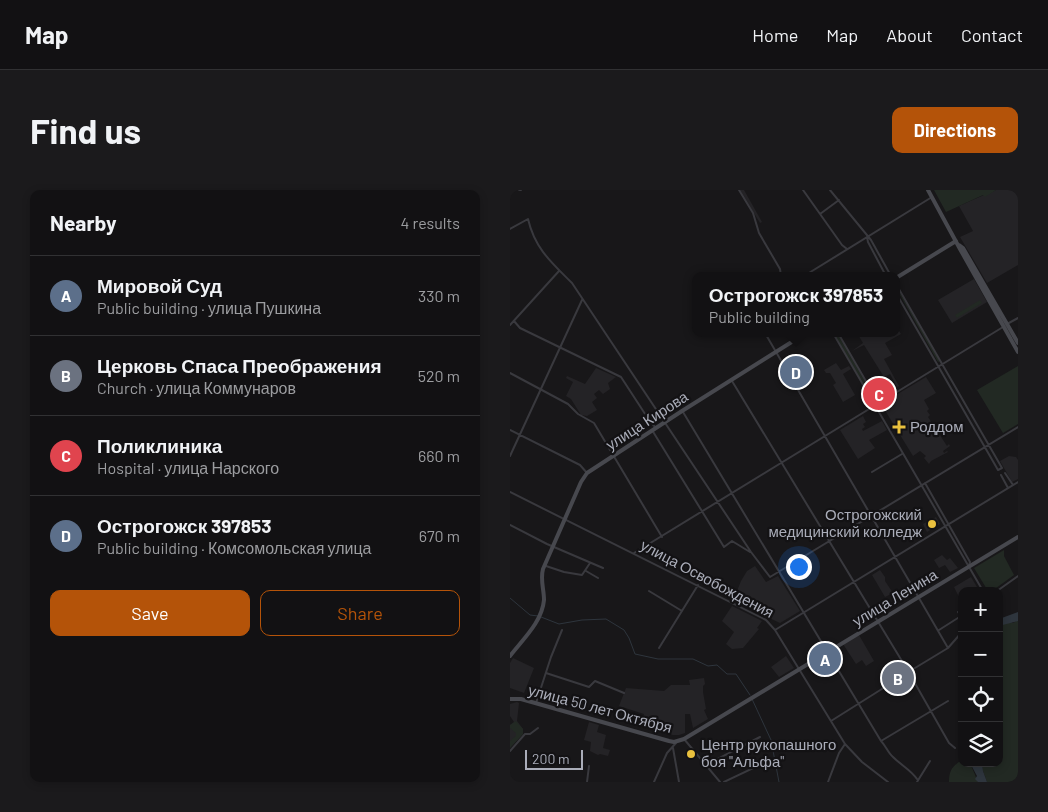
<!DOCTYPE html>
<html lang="en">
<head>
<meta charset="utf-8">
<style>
	:root { --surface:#121113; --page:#1b1a1c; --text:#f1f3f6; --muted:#9c9da0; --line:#313133; --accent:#b45309 }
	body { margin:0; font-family:Barlow,sans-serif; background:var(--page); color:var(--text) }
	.controls { position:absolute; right:15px; bottom:15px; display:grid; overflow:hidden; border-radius:10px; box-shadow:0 2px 8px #0003 }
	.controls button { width:45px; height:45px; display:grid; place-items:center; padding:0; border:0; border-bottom:1px solid var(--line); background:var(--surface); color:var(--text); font:25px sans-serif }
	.scale { position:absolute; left:15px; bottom:12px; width:58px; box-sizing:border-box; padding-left:5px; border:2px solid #aaadb9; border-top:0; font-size:14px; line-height:18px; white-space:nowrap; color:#aaadb9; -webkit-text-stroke:4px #131214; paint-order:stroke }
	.you { position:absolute; left:288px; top:376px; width:18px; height:18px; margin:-12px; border:4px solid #fff; border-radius:50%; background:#1a73e8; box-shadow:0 0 0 8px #1a73e833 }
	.badge { display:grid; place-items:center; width:32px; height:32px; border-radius:50%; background:var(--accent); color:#fff; font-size:16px; font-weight:700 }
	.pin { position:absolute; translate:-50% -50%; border:2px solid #fff; box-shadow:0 1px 5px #0006 }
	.popup { position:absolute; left:182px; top:82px; width:208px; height:65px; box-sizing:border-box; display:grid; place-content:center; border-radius:10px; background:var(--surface); filter:drop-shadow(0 1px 4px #0005); font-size:16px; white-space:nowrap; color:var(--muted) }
	.popup b { font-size:19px; color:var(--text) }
	.popup::after { content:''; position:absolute; left:50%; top:100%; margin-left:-10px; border:10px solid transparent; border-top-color:var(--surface) }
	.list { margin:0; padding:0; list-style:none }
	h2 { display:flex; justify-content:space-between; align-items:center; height:65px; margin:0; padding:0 20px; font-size:21px }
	h2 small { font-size:16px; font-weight:400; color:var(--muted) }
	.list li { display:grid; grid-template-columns:32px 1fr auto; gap:15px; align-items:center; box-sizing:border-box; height:80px; padding:0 20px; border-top:1px solid var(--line) }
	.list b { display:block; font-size:19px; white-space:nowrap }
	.list p { margin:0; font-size:16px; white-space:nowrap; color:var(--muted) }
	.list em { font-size:16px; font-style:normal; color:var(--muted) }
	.actions { display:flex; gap:10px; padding:15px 20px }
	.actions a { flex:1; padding:11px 0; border:1px solid var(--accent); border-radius:10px; text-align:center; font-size:18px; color:var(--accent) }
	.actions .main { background:var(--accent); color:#fff }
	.icon { flex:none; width:28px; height:28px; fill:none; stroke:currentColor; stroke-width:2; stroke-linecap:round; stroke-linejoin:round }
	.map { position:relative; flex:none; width:508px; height:592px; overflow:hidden; border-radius:10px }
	header { display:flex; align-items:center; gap:30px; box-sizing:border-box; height:70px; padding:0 25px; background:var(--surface); border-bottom:1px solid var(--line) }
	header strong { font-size:24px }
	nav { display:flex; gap:28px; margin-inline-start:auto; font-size:18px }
	.intro { display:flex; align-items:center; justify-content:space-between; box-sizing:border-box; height:120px; padding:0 30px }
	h1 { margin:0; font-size:35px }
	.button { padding:12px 22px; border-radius:10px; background:var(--accent); color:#fff; font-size:18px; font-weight:700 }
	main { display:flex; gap:30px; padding:0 30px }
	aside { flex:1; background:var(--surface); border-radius:10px; box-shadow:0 2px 8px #0003 }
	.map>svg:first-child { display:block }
</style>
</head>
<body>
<header>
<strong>Map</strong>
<nav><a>Home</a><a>Map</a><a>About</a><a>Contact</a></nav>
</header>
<div class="intro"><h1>Find us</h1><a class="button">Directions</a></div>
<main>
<aside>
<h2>Nearby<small>4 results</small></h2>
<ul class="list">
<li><span class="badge" style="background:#5c6f8a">A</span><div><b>Мировой Суд</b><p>Public building · улица Пушкина</p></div><em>330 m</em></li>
<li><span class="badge" style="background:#6b7280">B</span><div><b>Церковь Спаса Преображения</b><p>Church · улица Коммунаров</p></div><em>520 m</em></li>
<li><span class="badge" style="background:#e0444e">C</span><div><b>Поликлиника</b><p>Hospital · улица Нарского</p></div><em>660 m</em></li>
<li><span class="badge" style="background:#5c6f8a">D</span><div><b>Острогожск 397853</b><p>Public building · Комсомольская улица</p></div><em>670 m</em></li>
</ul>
<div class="actions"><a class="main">Save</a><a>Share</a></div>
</aside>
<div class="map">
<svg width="508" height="592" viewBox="0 0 508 592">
	<rect width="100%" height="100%" fill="#181719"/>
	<!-- built -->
	<path fill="#242326" d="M230,0H234L252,32L250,33Z
		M486,0H508V75L477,93L450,47L463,41L449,16L474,5L475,6Z
		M464,89L477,112L442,133L428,110Z
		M386,136L391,144L375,153L382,165L374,169L389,196L387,197L380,184L374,187L354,155L342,161L353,153L347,143H386Z
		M326,173L331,180L339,176L341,179L333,184L345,205L333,212L323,195L326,193L320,183H316L314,180Z
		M86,178L106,187L98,193L100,199L93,204L89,200L84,204L87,208L82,212L87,220L77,226L71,225L61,209L56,206L63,192L56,188L57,186L75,194Z
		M416,187L426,203L414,210L419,219L417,221L420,225L418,227L437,256L439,254L440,256L433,261L434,263L437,261L438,262L421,271L419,274L414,268L416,266L410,261L403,266L371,214Z
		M353,226L356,232L353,234L355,237L352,239L353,241L372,231L377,240L359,250L365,258L348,269L330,240Z
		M499,266L506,267L508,270V289L502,292L490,271Z
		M426,327L430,334L417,342L413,334Z
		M432,365L437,370L440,368L448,378L440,382L435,375L429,378L424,370Z
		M245,376L256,392L268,386L290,421L270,433L223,411L231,391L237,381Z
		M370,380L375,387V391L383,403L375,407L362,385Z
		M461,387L467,397L460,401H452V405L449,407L444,397Z
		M222,416L252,431L247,438L249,439L233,458L222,459L216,454L224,442L212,431Z
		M349,445L364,471L356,476L352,470L346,474L333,454Z
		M276,466L284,478L269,487L261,477Z
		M3,468L24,478L14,503L0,498V473Z
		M194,488L195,494L193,496V502L196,519L194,520L198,529L183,538L180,524H175V543L169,545H163L131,536L134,524L109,516L116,498L154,501L161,495H180L179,490Z
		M7,512L9,513L7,531L13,539V544L0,558V535L4,532L0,526V514Z
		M79,532L89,535L87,542L96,545L93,558L100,560L98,566L90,564L88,565L80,561L81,552L74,550Z"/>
	<!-- green -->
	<path fill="#222923" d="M424,0H486L475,7L473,5L436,22Z
		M386,98H387L430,171L428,172Z
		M470,110L472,113L447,128L445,125Z
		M324,143H327L360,200L357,201Z
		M508,176V234L493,243L467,200Z
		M494,360V366L504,385L482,401H478L464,378Z
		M506,431H508V592H477L473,581L472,573H489V436L500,432L503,433Z
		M6,531L13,539V544L0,558V551L6,546V543L0,538V535Z
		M452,570V573H460L468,592H439C439,581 442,576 452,570Z"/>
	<!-- water -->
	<path fill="#2e353d" d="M508,422V431L489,436V429Z
		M460,573H472L473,581L477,592H468L465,589L467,586Z"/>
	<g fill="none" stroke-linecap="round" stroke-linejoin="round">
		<!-- stream -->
		<path stroke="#2e353d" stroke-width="1" d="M0,408L20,425L28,426
			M31,427L49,434L72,430L96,429L114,440L119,448L125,464L148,469H183L198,476L207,475L217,484H226L240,505
			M242,509L261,550L269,592"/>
		<!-- street -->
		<path stroke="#39393e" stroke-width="2" d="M9,0H11
			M229,0L243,23L249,43L270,79L271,86
			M293,0L332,55L337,59
			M320,0L361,50L381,86
			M310,24L329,10
			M0,39L18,29C25,59 42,73 62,93L241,362L260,387L508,237
			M357,47L358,52L376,86
			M294,86L422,7
			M386,94L492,278L488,280L386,103
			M4,131L10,138L111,187L139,230L145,237
			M497,134L508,128
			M0,135L49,81
			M255,143L438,458
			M323,143L473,401
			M328,143L368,212
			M0,183L58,214L68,224L84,233L152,347
			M222,191L398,481L439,553L445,558
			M173,222L371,551C376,556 378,563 383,567C391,575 401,580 407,589
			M0,240L70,275L77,283
			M142,240L214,357L222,351L240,362
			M0,266L72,110
			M362,282L392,264
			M495,283L503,295
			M491,285L498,298
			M415,293L460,372L459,376
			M0,302L256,430L265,440L335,554L352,572L378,592
			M0,335L37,354L93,378
			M124,363L493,137
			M36,376L54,382L72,385L80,373
			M76,381L88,388
			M139,401L172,421
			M487,401L508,386
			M265,440L508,292
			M429,440L451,426L448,422L452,419
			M149,458L188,395
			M395,478L396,482L399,485
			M36,483L79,497L85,491L114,503
			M26,513L41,467L52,440
			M321,531L383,492L389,496L396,492L400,481L438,458L452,442
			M174,549L210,592
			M371,551L438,511
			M163,558L169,592
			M0,561L15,544H20L28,538
			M196,575L250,547
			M77,592L79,576
			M144,592L157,563L166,553
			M214,592L256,572
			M318,592L329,563L335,554
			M407,592L420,571"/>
		<!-- secondary -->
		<path stroke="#47484e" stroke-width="4" d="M418,0L450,59L508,162
			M449,55L453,58L508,153
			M386,88L446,51
			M0,466C13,449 32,432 34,410C34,399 30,390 33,379L71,292L77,283L172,221L296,143
			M0,509H11L159,551L164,552L174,549L508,347"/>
	</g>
	<!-- markers -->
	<g fill="#eac13e" stroke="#131214" stroke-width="2">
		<path d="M386.5 229.5h5v5h5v5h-5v5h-5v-5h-5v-5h5z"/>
		<circle cx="422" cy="334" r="5"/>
		<circle cx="181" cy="564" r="5"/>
	</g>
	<g text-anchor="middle" stroke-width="4.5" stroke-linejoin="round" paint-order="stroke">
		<!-- street labels -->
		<g font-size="15" fill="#aaadb9" stroke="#131214">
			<text transform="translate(137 231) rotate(-33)" y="5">улица Кирова</text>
			<text transform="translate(197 389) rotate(28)" y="5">улица Освобождения</text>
			<text transform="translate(385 408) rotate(-31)" y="5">улица Ленина</text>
			<text transform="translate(90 519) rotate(15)" y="5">улица 50 лет Октября</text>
		</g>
		<!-- poi labels -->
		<g font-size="15" fill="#aaadb9" stroke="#131214" text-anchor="start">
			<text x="400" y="242">Роддом</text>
			<text x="412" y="330" text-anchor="end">Острогожский<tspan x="412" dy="17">медицинский колледж</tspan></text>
			<text x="191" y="560">Центр рукопашного<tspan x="191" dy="17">боя "Альфа"</tspan></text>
		</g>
	</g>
</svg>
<div class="controls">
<button>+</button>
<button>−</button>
<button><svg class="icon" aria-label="locate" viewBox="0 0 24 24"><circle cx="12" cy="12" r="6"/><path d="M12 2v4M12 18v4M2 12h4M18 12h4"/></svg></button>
<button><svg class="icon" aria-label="layers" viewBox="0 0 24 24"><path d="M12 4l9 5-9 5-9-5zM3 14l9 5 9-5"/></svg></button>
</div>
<div class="scale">200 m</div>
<div class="you"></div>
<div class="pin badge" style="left:315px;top:469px;background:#5c6f8a">A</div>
<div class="pin badge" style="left:388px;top:488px;background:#6b7280">B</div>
<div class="pin badge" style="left:369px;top:204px;background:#e0444e">C</div>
<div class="pin badge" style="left:286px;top:182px;background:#5c6f8a">D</div>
<div class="popup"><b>Острогожск 397853</b>Public building</div>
</div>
</main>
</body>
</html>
